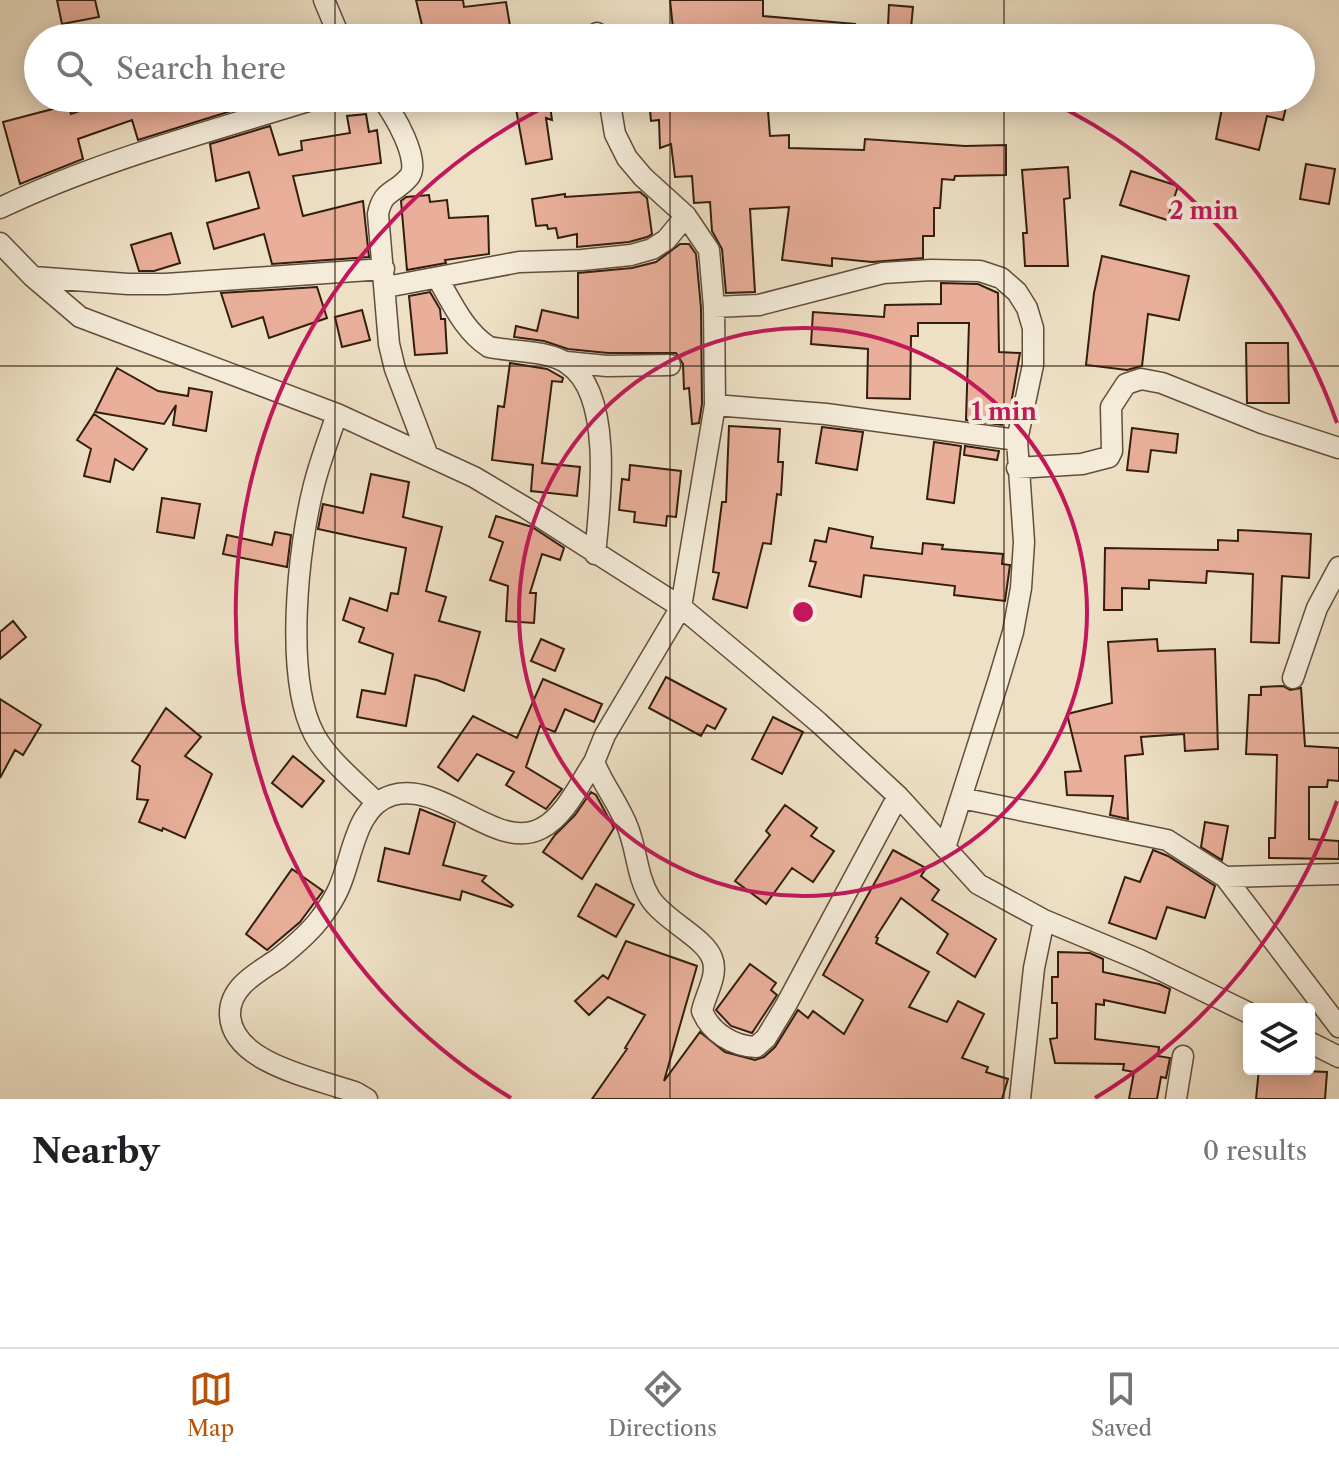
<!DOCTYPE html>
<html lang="en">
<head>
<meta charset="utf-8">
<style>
	:root { --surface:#fff; --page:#f6f6f6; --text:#202124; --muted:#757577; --line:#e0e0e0; --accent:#b45309 }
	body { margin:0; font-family:"Libre Caslon Text",serif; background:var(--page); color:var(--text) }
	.controls { position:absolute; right:24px; bottom:24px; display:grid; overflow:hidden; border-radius:8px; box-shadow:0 4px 20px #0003 }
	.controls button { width:72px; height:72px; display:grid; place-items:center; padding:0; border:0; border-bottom:2px solid var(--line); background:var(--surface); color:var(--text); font:40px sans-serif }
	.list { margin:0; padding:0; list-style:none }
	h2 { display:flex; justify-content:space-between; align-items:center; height:104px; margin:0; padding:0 32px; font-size:34px }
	h2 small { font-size:26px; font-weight:400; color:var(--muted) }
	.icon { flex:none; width:44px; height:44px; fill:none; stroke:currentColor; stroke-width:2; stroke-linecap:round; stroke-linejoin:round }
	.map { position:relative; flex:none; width:1339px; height:1099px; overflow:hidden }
	.search { position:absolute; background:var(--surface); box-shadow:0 4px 20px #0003; left:24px; right:24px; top:24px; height:88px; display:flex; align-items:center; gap:20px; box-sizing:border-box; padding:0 28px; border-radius:44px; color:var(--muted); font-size:30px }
	.sheet { height:248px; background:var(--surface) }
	nav { display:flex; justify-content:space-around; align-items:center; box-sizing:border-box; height:112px; border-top:2px solid var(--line); background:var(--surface); font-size:22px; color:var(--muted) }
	nav a { display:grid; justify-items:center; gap:4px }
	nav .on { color:var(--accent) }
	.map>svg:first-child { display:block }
</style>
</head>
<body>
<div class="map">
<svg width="1339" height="1099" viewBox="0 0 1339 1099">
	<rect width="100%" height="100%" fill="#eee0c5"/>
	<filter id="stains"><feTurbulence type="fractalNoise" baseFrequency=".0025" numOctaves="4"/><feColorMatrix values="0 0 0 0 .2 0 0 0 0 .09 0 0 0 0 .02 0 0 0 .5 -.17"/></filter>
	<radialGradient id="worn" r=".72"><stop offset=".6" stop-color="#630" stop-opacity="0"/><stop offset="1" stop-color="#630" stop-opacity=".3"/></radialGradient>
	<!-- building -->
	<path fill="#e9af9a" stroke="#331e0e" stroke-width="2" d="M57,0H95L99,17L62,24Z
		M416,0H463L464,7L506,2L512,38H425Z
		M670,0H763V16L855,24V38H674Z
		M889,5L913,7L911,28L888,26Z
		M115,98H262L263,101L138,140L132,120L78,139L83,159L20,184L3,122L68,105L71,114Z
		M514,98H549L552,120L546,118L552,159L526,164Z
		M649,98H767L770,136L789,135V148L864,150L865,139L965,146L1006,145V175L955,176L954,180L942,179L940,208H934V236H923V258L872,262L832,258V266L782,260L789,207L750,209L755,292L726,293L722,249L712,231L710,202L694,203L692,176L675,177L671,144L660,148L659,120L651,121Z
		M1224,98H1288L1283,120L1267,116L1259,150L1216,139Z
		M366,114L369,132L377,130L381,163L293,176L303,216L363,201L369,257L272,264L264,234L214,249L207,223L259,208L249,172L216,181L210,144L270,126L279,155L302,150L301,141L350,133L347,116Z
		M1306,164L1335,169L1329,204L1300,199Z
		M1068,167L1070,198L1064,199L1068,266H1025L1023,233H1027L1022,170Z
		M1131,171L1178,186L1167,220L1120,205Z
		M640,192L647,198L652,234L647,237L629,242L577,247V234L558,238L556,228L548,229L547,225L536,226L532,199L565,194V197Z
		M429,195L430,202L447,200L449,218L488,216L489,254L445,260L446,263L407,270L401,201L406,197Z
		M171,233L180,263L154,271H139L131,245Z
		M680,244H689L696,254L701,308L702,404L699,423L692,424L689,388L684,389L683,364L676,353H608L568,349L544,341L514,337L516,326L537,331L542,310L578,318V273L632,268L656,262Z
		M1102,256L1189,276L1179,320L1148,314L1142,366L1127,370L1086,365L1094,293Z
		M941,283L978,284L998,293L999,352L1020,353L1008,421H1003L1002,425L966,420L969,323H918V336H911L910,399L867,398L868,349L811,344L813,312L884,317L885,305L941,304Z
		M317,287L327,318L269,338L263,317L232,327L221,293Z
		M430,292L440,309L441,319H445L447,353L415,355L409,296Z
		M362,310L370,340L342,347L335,317Z
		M1246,343H1288L1289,403H1247Z
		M510,363L547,369L563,378L562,382L552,381L542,463L580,467L577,496L531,491L533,465L492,460L498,406L504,407Z
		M117,368L158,391L188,396L189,388L212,392L206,431L173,425L176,405L164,424L95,412Z
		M94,414L147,449L133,470L115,459L110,482L84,476L91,449L77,440Z
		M729,426L780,429L778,462H783L781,495L777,494L771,544L763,543L747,608L713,599L719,573L713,572L722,502H726Z
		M822,427L863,432L857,470L816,463Z
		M1132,428L1178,434L1176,453L1151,450L1148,472L1127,470Z
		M934,442L961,446L954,503L927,499Z
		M965,446L999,451L997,460L964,455Z
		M630,465L681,471L676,517L667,516L666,526L634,522L635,512L619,510L622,479L629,480Z
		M371,474L409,482L403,517L442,527L426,591L446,597L439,621L480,632L464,691L437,680L415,675L406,726L357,717L362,690L385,694L393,654L359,642L364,628L343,620L350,598L387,611L391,593L398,594L406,548L318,529L323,504L363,513Z
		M162,498L200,504L194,538L157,532Z
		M496,516L532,527L564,548L560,560L542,554L530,593H536L534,623L506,621L508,586L490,580L503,542L489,537Z
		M829,528L873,537L871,548L922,554L923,543L943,545L942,549L1003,554L1002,564L1010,565L1005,601L954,595L955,586L864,575L861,597L809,586L816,562L810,561L815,540L826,542Z
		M1238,530L1311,534L1309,578L1282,576L1279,643L1251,642L1253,574L1207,571L1206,583L1149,580V589L1122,588V610H1104L1105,548L1218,550V540L1238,541Z
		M275,532L291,535L287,567L223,554L227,535L272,545Z
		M13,621L26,637L0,659V632Z
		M541,639L564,649L555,671L531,661Z
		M1157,639L1158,651L1215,649L1218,749L1185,751L1184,734L1141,737L1143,754L1125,756L1128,819L1110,815L1113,796L1067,795L1065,772L1081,771L1067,714L1112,703L1108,642Z
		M666,677L726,709L715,729L707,725L701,736L649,708Z
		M543,679L602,704L594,722L565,709L555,732L540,726L526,767L562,789L546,809L506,785L514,772L477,754L458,781L438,767L473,716L517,738Z
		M1283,686L1290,690L1301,688L1305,746L1339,748V781L1328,780L1327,787H1309V839L1339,841V859L1269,858V838H1275L1277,755L1246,754L1249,695H1261V687Z
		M0,699L41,725L23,755L15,750L0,778Z
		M166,708L201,737L185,756L212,774L185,838L163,828L162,831L139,822L148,800L137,799L140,766L132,761Z
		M773,717L803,732L782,774L752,759Z
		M293,756L324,781L302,807L272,783Z
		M591,792L596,795L614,828L582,879L543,852L555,835L575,815Z
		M785,805L817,828L811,836L834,851L813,882L792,868L766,904L735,881L770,835L766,831Z
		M420,809L455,823L443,865L486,876L482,881L513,905L511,907L462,891L460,900L378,881L385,848L409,854Z
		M1205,822L1228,826L1222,860L1201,847Z
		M893,850L926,868L921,876L939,890L932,900L996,939L975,977L937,953L948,934L901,898L876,937L878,938L876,943L929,972L909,1007L947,1022L958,1001L984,1014L962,1058L988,1067L986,1072L1008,1079L1002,1099H592L627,1049L625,1048L645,1015L608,997L589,1015L575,1001L603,975L608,979L626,941L697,966L664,1081L700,1032L725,1052L755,1060L764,1057L775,1047L798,1010L808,1018L813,1011L844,1034L863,1000L823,975Z
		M1153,850L1168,856L1215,886L1205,918L1167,907L1156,939L1109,923L1125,877L1140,882Z
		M292,869L323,891L300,922L267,950L246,934Z
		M596,884L634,905L616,937L578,916Z
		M1058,952L1090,953L1103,959V972L1159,984L1170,989L1165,1013L1104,1000V1005L1096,1004L1095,1039L1159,1047L1158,1056L1170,1058L1166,1078L1161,1077L1157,1099H1129L1134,1072L1123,1070L1124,1064L1055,1063L1050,1039L1057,1038V1003H1052V977H1058Z
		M750,964L776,983L771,990L777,995L752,1033L731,1026L716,1010Z
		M1259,1069L1327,1072L1325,1099H1256Z"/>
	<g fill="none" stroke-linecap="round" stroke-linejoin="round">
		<!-- street casing -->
		<g stroke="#624e3c" stroke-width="23">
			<path id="street" d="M324,0L340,38
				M597,33L598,38
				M381,98C393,111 422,162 409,177C395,194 383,189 378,214L389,344L395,369L428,456
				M609,98L615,134L627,158L643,177L686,216L709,250L714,307L715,405L681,607L605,735L594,762C603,785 619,804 628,828C637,851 637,877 650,898C665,921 704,937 712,958C719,975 705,995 702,1011C711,1033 733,1046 756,1047L766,1038L786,1005L898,796
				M0,208C100,160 212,131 318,98
				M0,243L33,277L80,317L337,414L474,477L526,508L681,607L753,667L818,722L898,796L978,884L1044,920L1140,960L1249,1013
				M33,277L128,284H166L384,269
				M438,279C452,303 465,332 489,347C513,352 548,350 568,364C614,394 600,506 595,554
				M386,287L519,262L582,260L631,255L652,249L666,240L686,216
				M714,307L759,305L883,273L931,270L980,271L1001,278L1017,292L1027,308L1033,328V365L1017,440L1024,542L1021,588L1013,632L998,682L945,848
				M566,362L607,366L670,365
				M715,405L826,414L1017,440
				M337,414C329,438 320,461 314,485C298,547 284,677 314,734C326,758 357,783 376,802
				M1017,468L1082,464L1109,457L1112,451L1111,407L1126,384L1141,379L1162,383L1262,423L1339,448
				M1293,678L1317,608L1339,567
				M961,798L1167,840L1225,877L1339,1027
				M1225,877L1339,874
				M1309,1042L1339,1057
				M367,1099L357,1093C319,1079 232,1064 230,1015C229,986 259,972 279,958C294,946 311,932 322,916C328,908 334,899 338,890C353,859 354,806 393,795C443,781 497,853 542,828C565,816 580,783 594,762
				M1020,1099L1034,968L1044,920
				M1176,1099L1183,1056"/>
		</g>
		<!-- street -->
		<use href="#street" stroke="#f4ebd9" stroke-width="20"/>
	</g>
	<!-- grid -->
	<path fill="none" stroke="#331e0e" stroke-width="2" stroke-opacity="0.55" d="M335,0V38M670,0V38M1004,0V38M335,98V1099M670,98V1099M1004,98V1099M0,366H1339M0,733H1339"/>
	<!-- distance rings -->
	<g fill="none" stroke="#c2185b" stroke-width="4">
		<circle cx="803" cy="612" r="284"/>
		<path d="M1337 801A567 567 0 0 1 1095 1098M511 1098A567 567 0 0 1 563 98M1043 98A567 567 0 0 1 1337 423"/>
	</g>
	<circle cx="803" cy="612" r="12" fill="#c2185b" stroke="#f4ebd9" stroke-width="4"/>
	<g font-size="24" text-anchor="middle" font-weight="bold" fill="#c2185b" stroke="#f4ebd9" stroke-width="8" stroke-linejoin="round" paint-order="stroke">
		<text x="1204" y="219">2 min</text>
		<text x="1004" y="420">1 min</text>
	</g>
	<rect width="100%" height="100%" filter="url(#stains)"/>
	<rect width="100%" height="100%" fill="url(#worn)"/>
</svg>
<div class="controls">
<button><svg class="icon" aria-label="layers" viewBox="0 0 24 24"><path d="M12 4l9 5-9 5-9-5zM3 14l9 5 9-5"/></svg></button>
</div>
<div class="search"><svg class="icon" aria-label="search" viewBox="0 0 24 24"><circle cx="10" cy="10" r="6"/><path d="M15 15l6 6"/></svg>Search here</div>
</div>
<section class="sheet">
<h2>Nearby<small>0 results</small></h2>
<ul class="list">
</ul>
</section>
<nav>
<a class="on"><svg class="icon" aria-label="map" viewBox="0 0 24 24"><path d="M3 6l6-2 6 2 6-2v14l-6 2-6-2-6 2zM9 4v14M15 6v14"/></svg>Map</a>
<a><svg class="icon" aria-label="directions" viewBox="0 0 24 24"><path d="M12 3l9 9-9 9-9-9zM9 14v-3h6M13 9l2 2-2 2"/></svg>Directions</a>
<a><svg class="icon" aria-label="saved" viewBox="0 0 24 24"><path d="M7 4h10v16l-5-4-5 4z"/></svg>Saved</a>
</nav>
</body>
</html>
